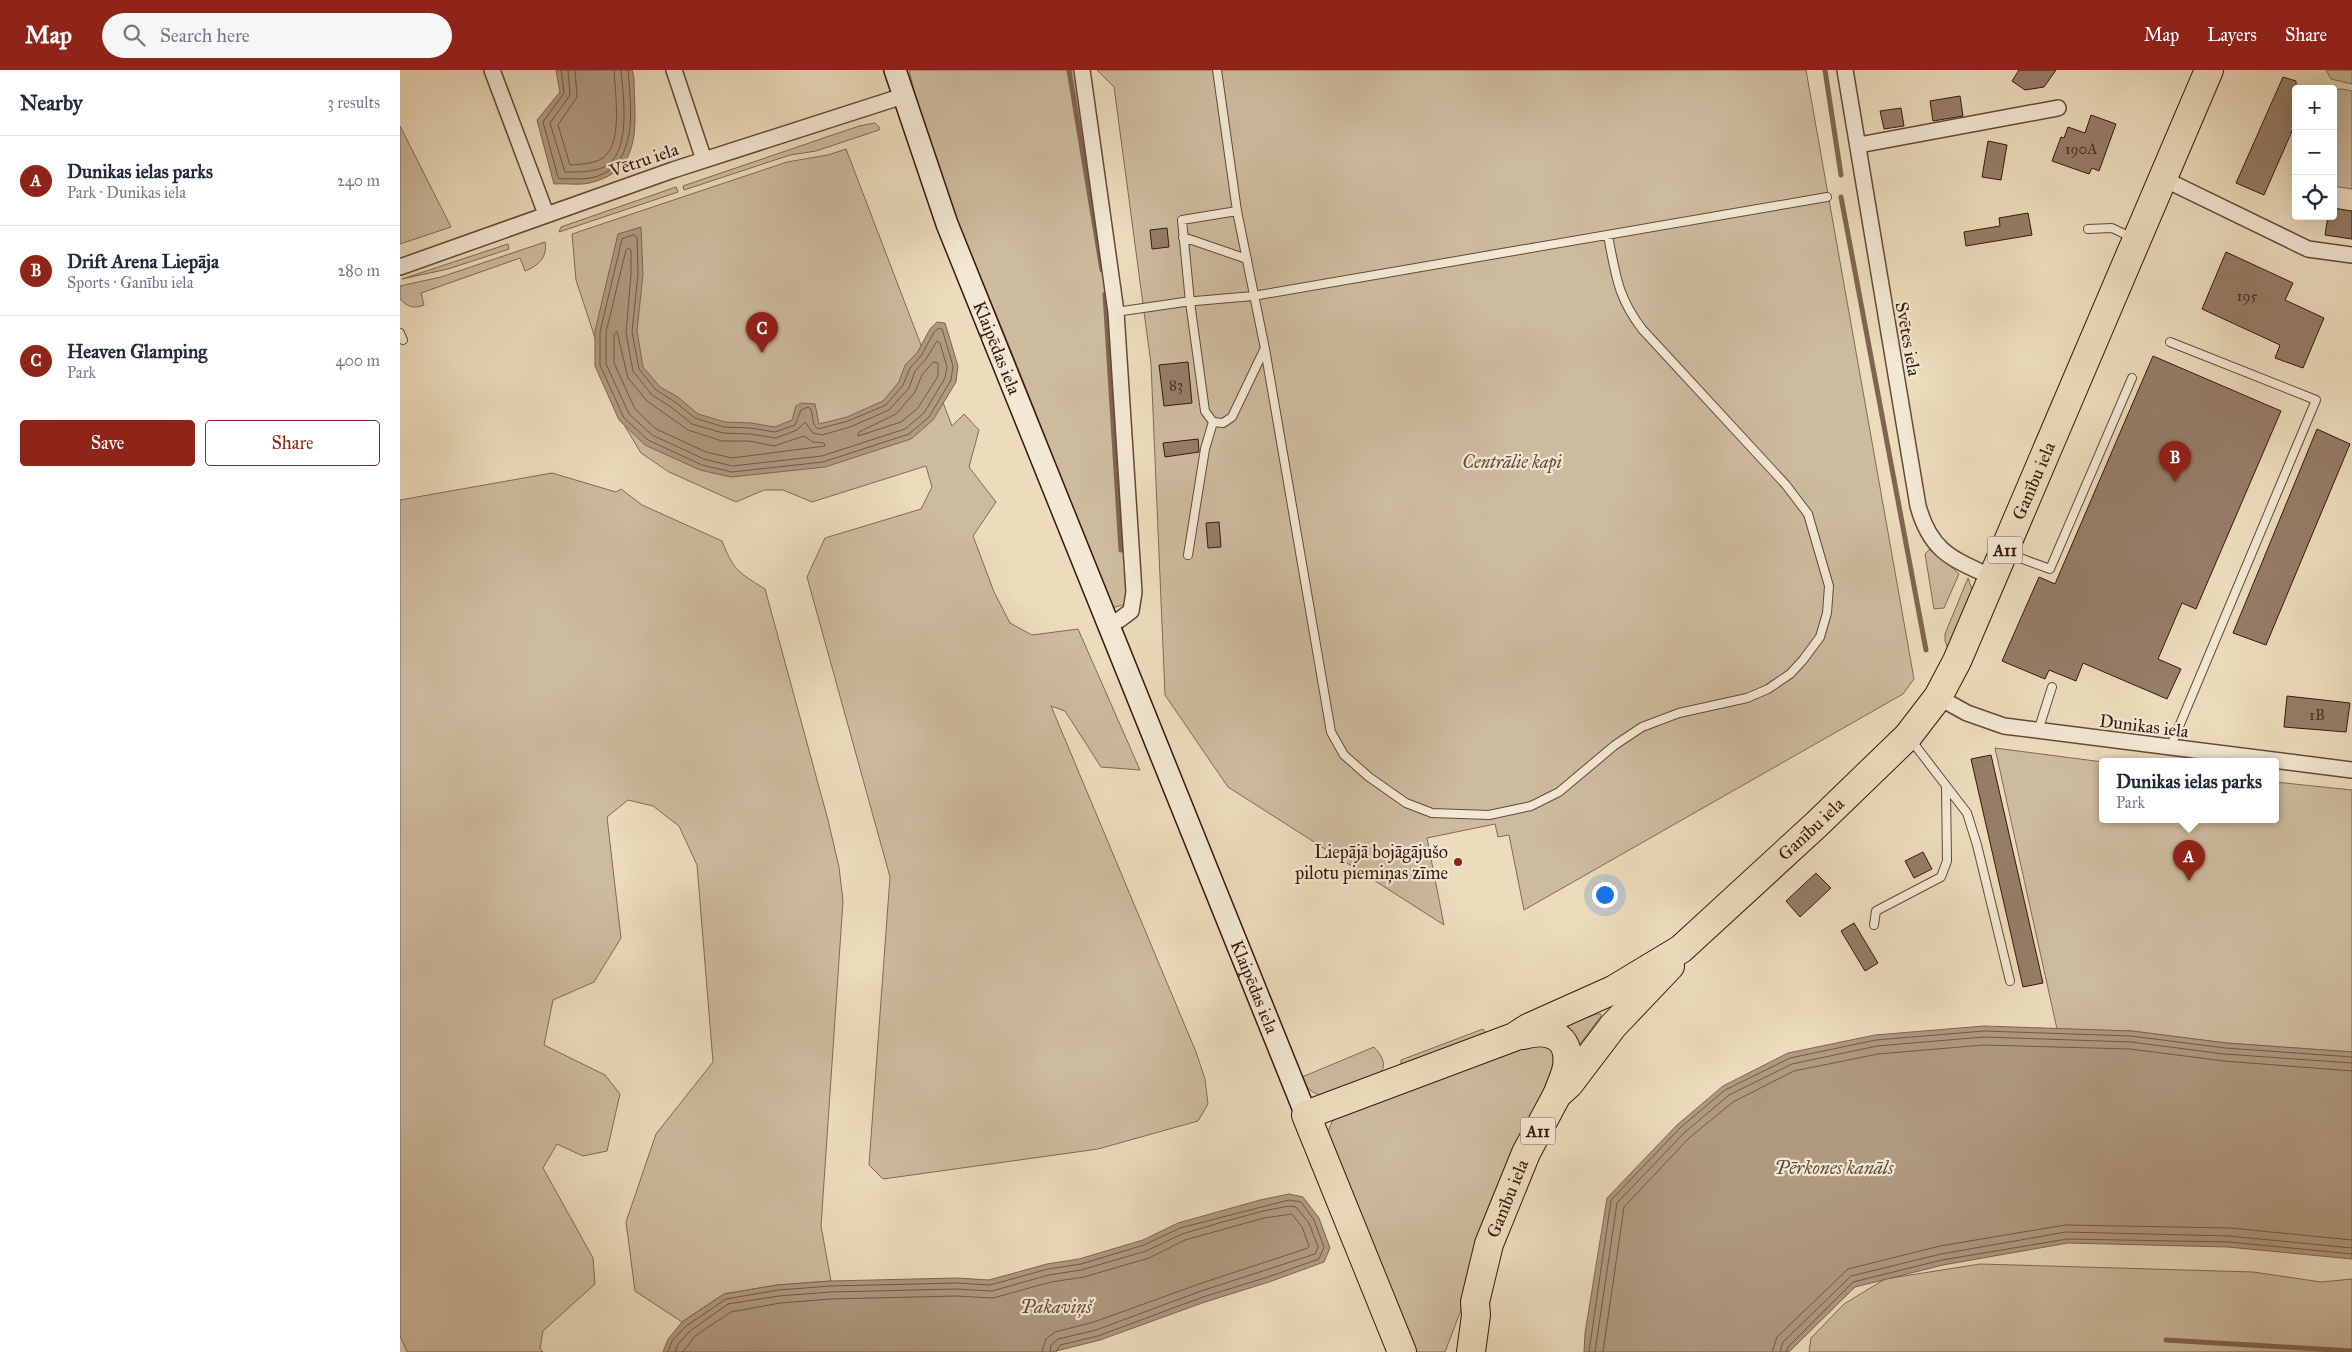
<!DOCTYPE html>
<html lang="en">
<head>
<meta charset="utf-8">
<style>
	:root { --surface:#fff; --page:#f6f6f7; --text:#1f2937; --muted:#747a83; --line:#e0e1e3; --accent:#8f2418 }
	body { margin:0; font-family:"IM FELL Great Primer",serif; background:var(--page); color:var(--text) }
	.controls { position:absolute; right:15px; top:15px; display:grid; overflow:hidden; border-radius:5px; box-shadow:0 5px 20px #0002 }
	.controls button { width:45px; height:45px; display:grid; place-items:center; padding:0; border:0; border-bottom:1px solid var(--line); background:var(--surface); color:var(--text); font:25px sans-serif }
	.you { position:absolute; left:1204px; top:824px; width:18px; height:18px; margin:-12px; border:4px solid #fff; border-radius:50%; background:#1a73e8; box-shadow:0 0 0 8px #1a73e833 }
	.badge { display:grid; place-items:center; width:32px; height:32px; border-radius:50%; background:var(--accent); color:#fff; font-size:16px; font-weight:700 }
	.pin { position:absolute; translate:-50% -41px; filter:drop-shadow(0 1px 2px #0008) }
	.pin::after { content:''; position:absolute; top:26px; width:18px; height:15px; background:inherit; clip-path:polygon(0 0,100% 0,50% 100%) }
	.popup { position:absolute; left:1699px; top:688px; width:180px; height:65px; box-sizing:border-box; display:grid; place-content:center; border-radius:5px; background:var(--surface); filter:drop-shadow(0 1px 4px #0005); font-size:16px; white-space:nowrap; color:var(--muted) }
	.popup b { font-size:19px; color:var(--text) }
	.popup::after { content:''; position:absolute; left:50%; top:100%; margin-left:-10px; border:10px solid transparent; border-top-color:var(--surface) }
	.list { margin:0; padding:0; list-style:none }
	h2 { display:flex; justify-content:space-between; align-items:center; height:65px; margin:0; padding:0 20px; font-size:21px }
	h2 small { font-size:16px; font-weight:400; color:var(--muted) }
	.list li { display:grid; grid-template-columns:32px 1fr auto; gap:15px; align-items:center; box-sizing:border-box; height:90px; padding:0 20px; border-top:1px solid var(--line) }
	.list b { display:block; font-size:19px; white-space:nowrap }
	.list p { margin:0; font-size:16px; white-space:nowrap; color:var(--muted) }
	.list em { font-size:16px; font-style:normal; color:var(--muted) }
	.actions { display:flex; gap:10px; padding:15px 20px }
	.actions a { flex:1; padding:11px 0; border:1px solid var(--accent); border-radius:5px; text-align:center; font-size:18px; color:var(--accent) }
	.actions .main { background:var(--accent); color:#fff }
	.icon { flex:none; width:28px; height:28px; fill:none; stroke:currentColor; stroke-width:2; stroke-linecap:round; stroke-linejoin:round }
	.map { position:relative; flex:none; width:1952px; height:1282px; overflow:hidden }
	header { display:flex; align-items:center; gap:30px; box-sizing:border-box; height:70px; padding:0 25px; background:var(--accent); color:#fff }
	header strong { font-size:24px }
	nav { display:flex; gap:28px; margin-inline-start:auto; font-size:18px }
	.search { width:350px; height:45px; background:var(--page); display:flex; align-items:center; gap:12px; box-sizing:border-box; padding:0 18px; border-radius:28px; color:var(--muted); font-size:19px }
	main { display:flex }
	aside { flex:1; background:var(--surface) }
	.map>svg:first-child { display:block }
</style>
</head>
<body>
<header>
<strong>Map</strong>
<div class="search"><svg class="icon" aria-label="search" viewBox="0 0 24 24"><circle cx="10" cy="10" r="6"/><path d="M15 15l6 6"/></svg>Search here</div>
<nav><a>Map</a><a>Layers</a><a>Share</a></nav>
</header>
<main>
<aside>
<h2>Nearby<small>3 results</small></h2>
<ul class="list">
<li><span class="badge">A</span><div><b>Dunikas ielas parks</b><p>Park · Dunikas iela</p></div><em>240 m</em></li>
<li><span class="badge">B</span><div><b>Drift Arena Liepāja</b><p>Sports · Ganību iela</p></div><em>280 m</em></li>
<li><span class="badge">C</span><div><b>Heaven Glamping</b><p>Park</p></div><em>400 m</em></li>
</ul>
<div class="actions"><a class="main">Save</a><a>Share</a></div>
</aside>
<div class="map">
<svg width="1952" height="1282" viewBox="0 0 1952 1282">
	<rect width="100%" height="100%" fill="#ecdcbc"/>
	<filter id="stains"><feTurbulence type="fractalNoise" baseFrequency=".004" numOctaves="4"/><feColorMatrix values="0 0 0 0 .2 0 0 0 0 .09 0 0 0 0 .02 0 0 0 .5 -.17"/></filter>
	<radialGradient id="worn" r=".72"><stop offset=".6" stop-color="#630" stop-opacity="0"/><stop offset="1" stop-color="#630" stop-opacity=".3"/></radialGradient>
	<!-- green -->
	<path fill="#cdbb9e" stroke="#826954" d="M509,0H676L705,185L727,525L726,534L712,538L707,531C674,442 641,354 605,266C569,178 530,93 509,0Z
		M697,0H1406L1514,609L1503,624L1124,840L1109,765L1098,767L1095,754L1027,768L1044,855L828,717L765,625L751,294L714,17Z
		M1926,0H1952V14L1931,9Z
		M1942,19L1952,21V119L1933,116V20Z
		M475,53L480,58L479,60L416,81L390,85L284,120L283,116L459,56Z
		M0,56L51,157L0,174Z
		M446,79L552,356L564,344L579,360L569,397L596,432L573,466L594,522L610,553L632,565L678,559L740,700L701,697L665,641L651,636L796,982L805,1009L808,1034L798,1051L698,1079L483,1109L469,1095L490,807L407,507L425,468L521,439L532,417L526,396L412,432L383,420H364L336,432L269,402L241,383L223,353L176,210L172,164L387,92L428,85Z
		M276,117L278,122L159,162L161,157Z
		M145,172C148,187 138,196 125,201L120,188L21,223L24,235C14,239 8,237 0,229V216L41,207Z
		M108,174L109,179L48,199L2,209Z
		M152,403L216,422L221,419L242,435L322,471C334,501 338,502 365,519L428,750L439,797L443,831L421,1156L431,1211L377,1215L324,1224L282,1252L235,1221L226,1152L256,1064L313,992L297,795L279,756L253,736L228,730L207,747L221,868L194,912L153,930L144,975L205,1005L220,1024L207,1081L183,1086L157,1074L143,1098L193,1188L195,1214L143,1261L140,1278L143,1282H7L0,1266V430Z
		M1531,478L1559,504L1544,538L1534,539L1525,484Z
		M1568,508L1574,525L1550,584L1545,571V564Z
		M1595,678L1703,692V750H1875V712L1952,720V982L1826,973L1732,961L1657,959Z
		M1196,944H1201V946L1177,978L1159,959Z
		M1083,959L1087,964L1001,997V990Z
		M1119,975L1144,976L1154,982L1155,994L1045,1282H1013L927,1068C929,1057 931,1051 939,1044Z
		M974,977C999,1004 969,1011 947,1017C940,1020 928,1025 921,1025C910,1023 905,1016 902,1007Z
		M1580,1194L1853,1202L1921,1212L1952,1209V1282H1409L1411,1268L1444,1234L1485,1209Z"/>
	<!-- water -->
	<path fill="#af997f" stroke="#7f6550" d="M156,0H232L234,8C234,51 245,98 193,112C182,116 166,113 154,114L137,50L160,22Z
		M241,157L243,204L237,261L243,297L260,317L278,327L298,344L325,352L351,353L375,357L392,350L396,336L402,333L415,334L419,354L447,347L483,331L499,312L505,295L517,283L530,259L537,252L545,253L558,296L556,312L533,350L511,369L425,397L331,407L300,400L245,375L219,350L195,296V261L218,164Z
		M1584,956L1732,961L1826,973L1952,982V1189L1828,1177L1668,1173L1543,1195L1455,1217L1389,1282H1184L1185,1263L1207,1128L1277,1055L1323,1016L1388,983L1475,965Z
		M889,1124L903,1127L919,1148L930,1178L924,1192L869,1212L805,1232L700,1270L652,1282H263L268,1269L282,1252L324,1224L377,1215L431,1211L556,1208L589,1210L647,1194L679,1189L743,1170L778,1153L860,1130Z"/>
	<g fill="none" stroke-linecap="round" stroke-linejoin="round">
		<!-- shore -->
		<path stroke="#745844" stroke-width="1" d="M161,0L164,23L143,52L158,107L160,109C170,108 181,110 191,108C240,97 231,38 228,0
			M168,0L170,25L150,53L165,102C179,102 201,103 212,91C230,71 223,24 221,0
			M175,0L177,27L158,55L170,95C182,94 199,94 207,84C222,67 215,22 214,0
			M234,165L237,167L238,204L232,262L239,299L256,320L275,332L295,348L324,357L350,358L375,362L395,355L401,340L408,337L411,339L414,355L418,359L448,351L486,335L503,315L510,298L521,286L534,262L539,258L542,259L553,296L551,310L529,347L509,364L423,392L332,402L302,395L248,370L224,348L200,295V262L222,169Z
			M228,178L231,180V204L226,263L233,301L252,325L271,337L292,354L323,363L350,364L376,368L397,360L405,352L413,363L422,365L450,357L489,340L509,318L515,301L526,289L537,271L540,273L547,297L545,308L524,343L505,359L422,386L332,396L304,389L252,365L229,344L206,294V262L226,180Z
			M217,262L228,308L247,331L288,360L322,371H349L374,376L404,366L413,372L424,373L425,376L332,388L306,382L256,359L235,339L214,293V265Z
			M534,292L538,293V306L518,338L501,352L458,366L459,362L496,344L515,322L522,305Z
			M268,1282L272,1271L286,1256L326,1229L378,1220L431,1216L556,1213L590,1215L648,1199L681,1194L744,1175L780,1158L889,1130L901,1132L914,1150L924,1177L919,1189L868,1207L803,1227L698,1266L660,1275L656,1282
			M275,1282L278,1274L290,1261L328,1234L379,1226L431,1222L556,1219L592,1221L649,1205L681,1200L746,1181L782,1164L819,1153L863,1141L889,1136L896,1137L909,1153L918,1177L915,1184L801,1221L696,1260L658,1269L651,1275L650,1282
			M283,1282L295,1266L331,1242L380,1233L431,1229L556,1226L593,1228L651,1212L684,1207L749,1188L785,1170L864,1148L892,1144L902,1157L909,1176L908,1178L799,1214L694,1252L655,1262L646,1269L642,1282
			M1189,1282L1211,1130L1280,1058L1325,1020L1390,988L1476,970L1584,961L1731,966L1825,978L1952,987
			M1195,1282L1217,1133L1284,1063L1329,1025L1392,994L1477,976L1584,967L1731,972L1824,984L1952,993
			M1203,1282L1224,1137L1289,1068L1333,1032L1394,1001L1478,984L1584,975L1730,979L1824,991L1952,1001
			M1372,1282L1377,1267L1448,1199L1540,1176L1665,1155L1830,1158L1952,1170
			M1380,1282L1383,1272L1451,1206L1541,1184L1666,1162L1829,1166L1952,1178
			M1386,1282L1388,1277L1453,1212L1542,1190L1667,1169L1829,1172L1952,1184"/>
		<!-- stream -->
		<path stroke="#7f6550" stroke-width="5" d="M669,0L702,200
			M1425,0L1441,105
			M1441,127L1526,580
			M705,224L721,480
			M1766,1270L1952,1281"/>
	</g>
	<!-- building -->
	<path fill="#967d67" stroke="#38170a" d="M1619,0H1656L1644,17L1625,20L1612,11Z
		M1883,7L1896,11V52L1864,125L1836,113Z
		M1560,26L1563,46L1533,51L1530,31Z
		M1501,38L1504,56L1484,59L1480,41Z
		M1691,45L1716,54L1699,101L1692,98L1689,104L1652,91L1661,67L1664,68L1668,57L1685,63Z
		M1588,71L1607,75L1601,110L1582,107Z
		M1933,138L1952,141V169L1925,165L1928,146H1933Z
		M1628,143L1632,165L1566,176L1564,162L1600,156L1599,148Z
		M767,158L769,177L752,179L750,160Z
		M1826,182L1893,213L1885,230L1924,248L1903,298L1875,288L1880,275L1802,239Z
		M1753,286L1881,341L1796,539L1782,533L1758,589L1781,599L1767,629L1683,593L1676,611L1649,600L1645,609L1602,591L1639,507L1655,514Z
		M788,292L792,333L764,336L759,295Z
		M1917,359L1950,374L1866,575L1833,563Z
		M798,369L799,382L765,387L763,373Z
		M819,452L821,477L808,478L806,453Z
		M1887,626L1950,633L1946,662L1884,657Z
		M1591,685L1643,913L1623,917L1571,689Z
		M1523,782L1532,799L1514,808L1505,791Z
		M1416,803L1431,818L1400,847L1386,831Z
		M1454,853L1478,893L1465,901L1441,861Z"/>
	<g fill="none" stroke-linecap="round" stroke-linejoin="round">
		<!-- lane casing -->
		<g stroke="#654836" stroke-width="10">
			<path id="lane" d="M817,0L837,141L865,279L931,662L944,685L969,707L1006,733L1032,743L1089,745L1131,736L1159,722L1215,675L1242,657L1279,643L1347,628L1368,619L1390,604L1403,590L1420,567L1427,543L1429,516L1408,444L1386,415L1242,259C1217,226 1216,205 1208,166
				M837,141L782,150L790,232L805,341L813,352L823,353L832,347L864,280
				M1688,159L1712,158L1733,168
				M783,167L847,189
				M716,242L784,232L853,226L1427,127
				M0,263L3,270
				M1770,272L1916,330L1770,678
				M1609,484L1650,499L1732,308
				M788,485L805,379L813,352
				M1638,661L1652,617
				M1511,670L1567,743L1577,775L1610,911
				M1474,855L1476,841L1541,807L1547,791L1546,719"/>
		</g>
		<!-- street casing -->
		<g stroke="#654836" stroke-width="18">
			<path id="street" d="M92,0L146,144
				M274,0L304,90
				M682,0L716,242L734,522L731,541L719,550L706,553
				M1445,0L1518,436C1531,483 1553,489 1594,508
				M1459,75L1658,38
				M1764,109L1908,179L1952,185
				M0,197L273,100L503,26
				M1538,627L1567,643L1604,656L1952,700"/>
		</g>
		<!-- secondary casing -->
		<g stroke="#38170a" stroke-width="24">
			<g id="secondary">
				<path id="s1" d="M495,0L547,154L906,1045"/>
			</g>
		</g>
		<!-- highway casing -->
		<g stroke="#38170a" stroke-width="30">
			<g id="highway">
				<path d="M1123,965C1148,958 1171,965 1167,996C1166,1005 1161,1014 1158,1023"/>
				<path id="s2" d="M1002,1282L906,1045L1114,967L1128,958L1213,920L1281,879L1417,754L1508,666L1538,627L1557,591L1809,0"/>
				<path id="s3" d="M1071,1282L1076,1245L1075,1232L1089,1174L1126,1083L1157,1025L1169,1014L1213,956L1270,896"/>
			</g>
		</g>
		<!-- lane -->
		<use href="#lane" stroke="#f3e8d3" stroke-width="8"/>
		<!-- street -->
		<use href="#street" stroke="#f3e8d3" stroke-width="15"/>
		<!-- secondary -->
		<use href="#secondary" stroke="#f3e8d3" stroke-width="21"/>
		<!-- highway -->
		<use href="#highway" stroke="#ecdcbc" stroke-width="28"/>
	</g>
	<!-- markers -->
	<circle fill="#8f2418" stroke="#f3e8d3" stroke-width="2" cx="1058" cy="792" r="5"/>
	<g text-anchor="middle" stroke-width="4.5" stroke-linejoin="round" paint-order="stroke">
		<!-- number labels -->
		<g font-size="15" fill="#503021">
			<text x="1681" y="84">190A</text>
			<text x="1847" y="231">195</text>
			<text x="776" y="320">83</text>
			<text x="1917" y="650">1B</text>
		</g>
		<!-- shield labels -->
		<g fill="#f3e8d3" stroke="#705646" stroke-width="1">
			<rect x="1587.5" y="466.5" width="35" height="27" rx="4"/>
			<rect x="1120.5" y="1047.5" width="35" height="27" rx="4"/>
		</g>
		<g font-size="16" font-weight="bold" fill="#38170a">
			<text x="1605" y="486">A11</text>
			<text x="1138" y="1067">A11</text>
		</g>
		<!-- street labels -->
		<g font-size="18" fill="#38170a" stroke="#f3e8d3">
			<text transform="translate(244 90) rotate(-19)" y="6">Vētru iela</text>
			<text transform="translate(1508 269) rotate(80)" y="6">Svētes iela</text>
			<text dy="6" stroke="none"><textPath href="#s1" startOffset="296">Klaipēdas iela</textPath></text>
			<text dy="6" stroke="none"><textPath href="#s2" startOffset="1264">Ganību iela</textPath></text>
			<text transform="translate(1744 656) rotate(7)" y="6">Dunikas iela</text>
			<text dy="6" stroke="none"><textPath href="#s2" startOffset="844">Ganību iela</textPath></text>
			<text dy="6" stroke="none"><textPath href="#s1" startOffset="985">Klaipēdas iela</textPath></text>
			<text dy="6" stroke="none"><textPath href="#s3" startOffset="159">Ganību iela</textPath></text>
		</g>
		<!-- park labels -->
		<g font-size="18" font-style="italic" fill="#654836" stroke="#f3e8d3">
			<text x="1112" y="398">Centrālie kapi</text>
		</g>
		<!-- poi labels -->
		<g font-size="18" fill="#38170a" stroke="#f3e8d3" text-anchor="end">
			<text x="1048" y="788">Liepājā bojāgājušo<tspan x="1048" dy="21">pilotu piemiņas zīme</tspan></text>
		</g>
		<!-- water labels -->
		<g font-size="19" font-style="italic" fill="#684b39" stroke="#f3e8d3">
			<text x="1434" y="1104">Pērkones kanāls</text>
			<text x="656" y="1243">Pakaviņš</text>
		</g>
	</g>
	<rect width="100%" height="100%" filter="url(#stains)"/>
	<rect width="100%" height="100%" fill="url(#worn)"/>
</svg>
<div class="controls">
<button>+</button>
<button>−</button>
<button><svg class="icon" aria-label="locate" viewBox="0 0 24 24"><circle cx="12" cy="12" r="6"/><path d="M12 2v4M12 18v4M2 12h4M18 12h4"/></svg></button>
</div>
<div class="you"></div>
<div class="pin badge" style="left:1789px;top:811px">A</div>
<div class="popup"><b>Dunikas ielas parks</b>Park</div>
<div class="pin badge" style="left:1775px;top:412px">B</div>
<div class="pin badge" style="left:362px;top:283px">C</div>
</div>
</main>
</body>
</html>
